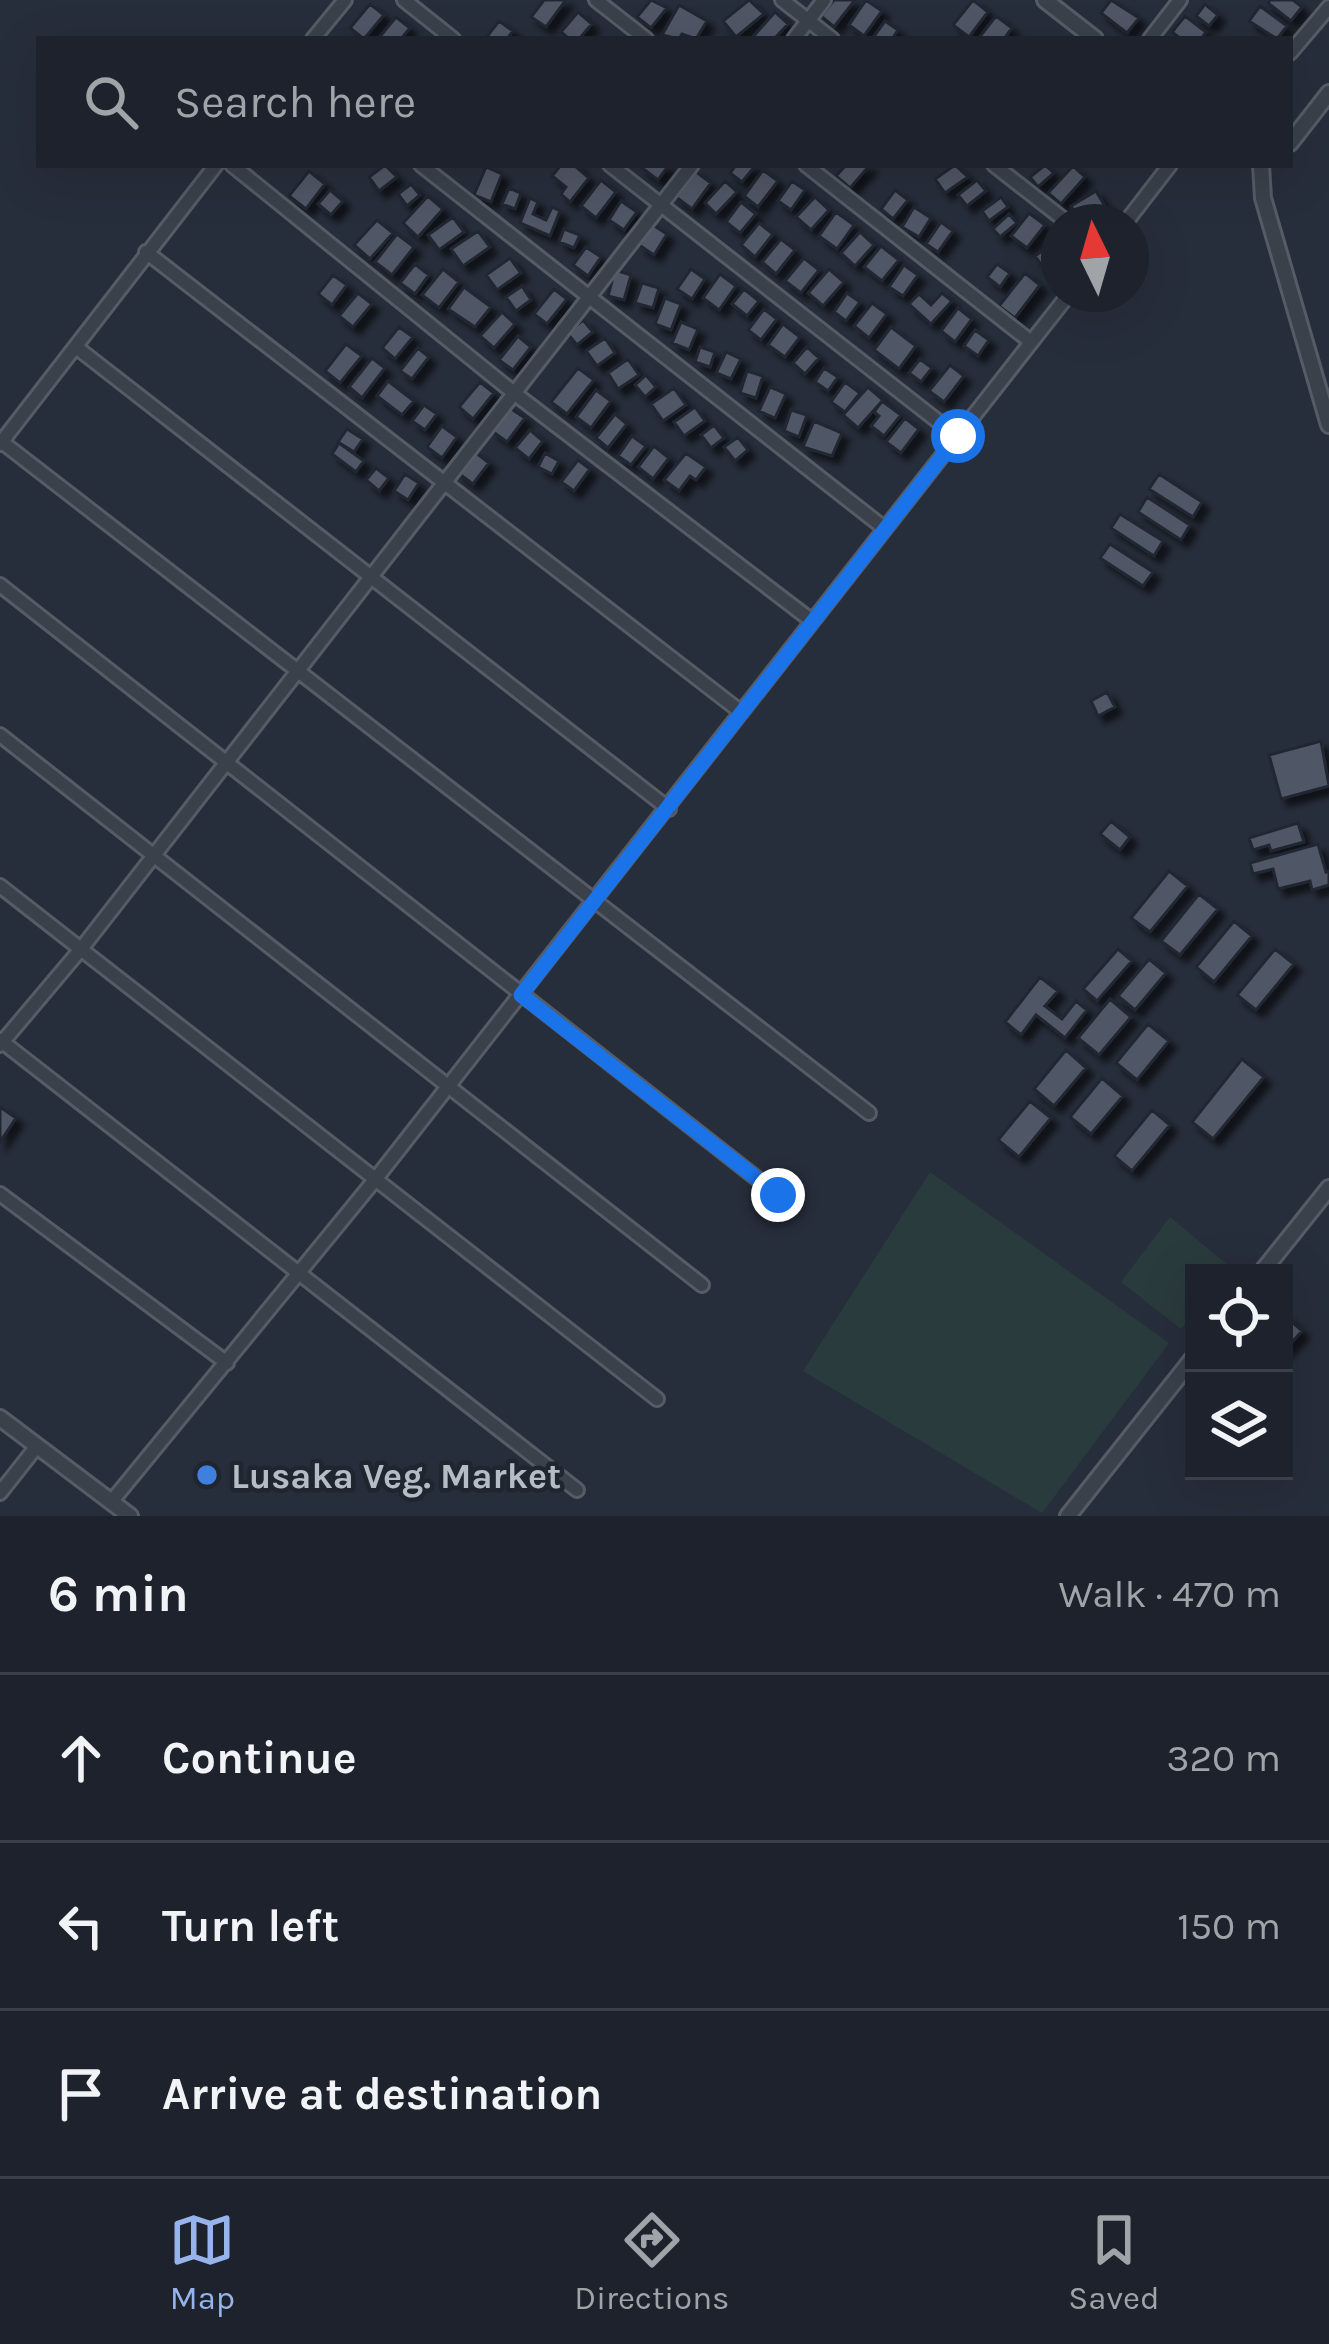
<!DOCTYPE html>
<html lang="en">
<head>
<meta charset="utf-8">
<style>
	:root { --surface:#1d222c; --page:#2a2f38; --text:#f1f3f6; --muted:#a0a4a9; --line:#3b3f48; --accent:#96b4eb }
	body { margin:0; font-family:Karla,sans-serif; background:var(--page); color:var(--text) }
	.controls { position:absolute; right:36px; bottom:36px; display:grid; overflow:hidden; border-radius:0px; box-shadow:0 12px 48px #0002 }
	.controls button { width:108px; height:108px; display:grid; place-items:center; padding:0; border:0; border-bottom:3px solid var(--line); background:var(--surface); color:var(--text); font:60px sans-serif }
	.compass { position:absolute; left:1041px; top:204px; width:108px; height:108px; border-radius:50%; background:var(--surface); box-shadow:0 12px 48px #0002; rotate:355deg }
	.stop { position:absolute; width:36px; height:36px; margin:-27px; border:9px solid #1a73e8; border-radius:50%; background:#fff }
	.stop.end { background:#1a73e8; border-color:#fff; box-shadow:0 3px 12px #0008 }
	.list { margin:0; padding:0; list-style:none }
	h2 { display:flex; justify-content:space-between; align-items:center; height:156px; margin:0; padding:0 48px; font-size:51px }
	h2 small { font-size:39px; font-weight:400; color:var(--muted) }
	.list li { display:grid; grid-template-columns:78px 1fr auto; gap:36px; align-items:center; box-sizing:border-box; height:168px; padding:0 48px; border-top:3px solid var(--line) }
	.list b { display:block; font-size:45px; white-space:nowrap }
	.list em { font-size:39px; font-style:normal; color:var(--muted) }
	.icon { flex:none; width:66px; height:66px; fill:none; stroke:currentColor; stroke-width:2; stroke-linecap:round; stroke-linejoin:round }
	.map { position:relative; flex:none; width:1329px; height:1516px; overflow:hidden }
	.search { position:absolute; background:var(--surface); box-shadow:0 12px 48px #0002; left:36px; right:36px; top:36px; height:132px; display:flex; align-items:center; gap:30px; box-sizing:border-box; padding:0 42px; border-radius:0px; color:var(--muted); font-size:45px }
	.sheet { height:660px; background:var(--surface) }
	nav { display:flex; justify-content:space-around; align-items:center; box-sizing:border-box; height:168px; border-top:3px solid var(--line); background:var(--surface); font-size:33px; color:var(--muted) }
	nav a { display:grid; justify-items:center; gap:6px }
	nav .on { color:var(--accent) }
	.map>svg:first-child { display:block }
</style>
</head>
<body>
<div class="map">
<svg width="1329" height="1516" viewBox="0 0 1329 1516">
	<defs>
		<filter id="shadow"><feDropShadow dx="7" dy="7" stdDeviation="3" flood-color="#0009"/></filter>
	</defs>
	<rect width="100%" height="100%" fill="#272e3b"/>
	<!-- green -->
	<path fill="#2a3b3d" d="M930,1172L1169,1343L1042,1513L803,1371Z
		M1170,1217L1230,1267L1225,1273H1194V1312L1181,1329L1121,1282Z"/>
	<!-- building -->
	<path fill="#505765" stroke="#212832" stroke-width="3" filter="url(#shadow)" d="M544,0H566L546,27L531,17Z
		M651,0L667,8L651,28L637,17Z
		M749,0L764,14L736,37L723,21Z
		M834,0H855L834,27L821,16Z
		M866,0L882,11L864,36L849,25Z
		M973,0L988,12L969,37L953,25Z
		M1111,0L1139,18L1127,33L1101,13Z
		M1270,0H1293L1302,7L1291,21L1268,3Z
		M370,4L384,15L364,39L350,28Z
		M1205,4L1218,15L1209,26L1196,16Z
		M679,5L707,21L696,39L682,34L679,39L662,35Z
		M1260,6L1287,26L1277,39L1249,21Z
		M578,12L592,24L579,39H569L561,32Z
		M775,12L788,24L774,39H751Z
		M996,16L1012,28L1004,39H978Z
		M1185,16L1206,32L1201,39H1181L1172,32Z
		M396,17L410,28L401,39H378Z
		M499,21L513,31L507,39H485Z
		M885,21L898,30L892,39H872Z
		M385,165L397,177L379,191L369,177Z
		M561,165H578L576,167L589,178L570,202L561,194L566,187L552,176Z
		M644,165H669L658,180L642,168Z
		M736,165H756L742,182L730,173Z
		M846,165H870L850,188L836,176Z
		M955,165L968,177L945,193L935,179Z
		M1045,165L1054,173L1038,187L1030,177Z
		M1073,166L1085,177L1061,204L1048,193Z
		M486,167L502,174L491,202L474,195Z
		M763,170L778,181L758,207L744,196Z
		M309,171L325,184L306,209L289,196Z
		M695,171L711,183L692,209L676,197Z
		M601,180L616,192L596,218L581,206Z
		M977,180L986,191L967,206L958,195Z
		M725,181L737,192L716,214L705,203Z
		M792,181L805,190L791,210L778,201Z
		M411,184L420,195L407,206L398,194Z
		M509,188L521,193L515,209L502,204Z
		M330,190L343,201L331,215L318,204Z
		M895,190L908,200L893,219L881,209Z
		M1096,191L1106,208L1080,222L1071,206Z
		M428,196L443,209L418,237L403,223Z
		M815,197L829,210L811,230L796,217Z
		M1001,197L1008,207L989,221L982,211Z
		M530,198L538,202L533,214L546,220L552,207L560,211L550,236L520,223Z
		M621,201L637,212L624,230L609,220Z
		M741,202L756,214L740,233L726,222Z
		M914,207L931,218L919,237L902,227Z
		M836,212L854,225L837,249L819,236Z
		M1029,213L1045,225L1027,248L1011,236Z
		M1009,214L1017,223L1000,237L993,229Z
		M453,217L464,232L439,250L428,235Z
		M377,220L393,233L370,259L354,245Z
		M941,222L953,231L938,252L926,244Z
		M759,223L773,234L755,257L741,245Z
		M653,225L667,234L654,255L639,245Z
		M564,229L580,235L574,248L559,242Z
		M478,231L490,247L463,266L451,249Z
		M860,232L874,245L855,266L841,253Z
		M397,234L414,247L392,275L375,262Z
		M781,239L795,250L776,274L762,262Z
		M1056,241L1059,260L1045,270L1035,256Z
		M881,246L899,260L882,281L864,267Z
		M586,247L601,257L588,276L573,265Z
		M510,258L521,273L497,290L486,275Z
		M804,258L819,270L801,293L785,281Z
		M415,264L429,275L415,294L400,283Z
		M997,264L1010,273L1000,287L987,277Z
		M904,265L918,275L903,296L889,287Z
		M443,269L459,282L439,308L422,295Z
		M691,269L705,279L692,299L677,289Z
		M829,269L844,282L823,306L808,293Z
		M615,270L631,275L624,300L608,296Z
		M1025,273L1040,285L1015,318L999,306Z
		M720,274L736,286L719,310L703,298Z
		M333,275L347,285L332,305L318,294Z
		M642,283L659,288L653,308L635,303Z
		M522,286L531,300L516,311L506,297Z
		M464,287L491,307L475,327L448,309Z
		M554,289L567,299L547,324L534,314Z
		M744,289L759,301L747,316L732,304Z
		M358,293L372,304L353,327L339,316Z
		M847,293L860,302L846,321L834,312Z
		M942,293L952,301L931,324L909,304L919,294L931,305Z
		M665,298L681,304L671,330L655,324Z
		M872,303L887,314L869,338L854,326Z
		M958,308L972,319L955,342L941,331Z
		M764,309L777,319L761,340L748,330Z
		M502,312L515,324L494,348L480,336Z
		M583,320L593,332L577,345L567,333Z
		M681,322L698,329L689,350L672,343Z
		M783,324L800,337L785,357L768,345Z
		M399,327L413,337L395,359L382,348Z
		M891,327L916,346L899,369L874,350Z
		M975,330L989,340L978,356L964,346Z
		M518,336L531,347L513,370L499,360Z
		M605,338L615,353L597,366L586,351Z
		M346,344L362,356L340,383L325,371Z
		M700,347L715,352L710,367L695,362Z
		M807,347L819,358L805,374L793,363Z
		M418,348L429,357L412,379L400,371Z
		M726,352L741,359L731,379L716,373Z
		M372,358L385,368L362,398L349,387Z
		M628,359L639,375L618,389L608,373Z
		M920,359L932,368L921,382L909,373Z
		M950,365L964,376L944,402L929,391Z
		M578,368L594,380L567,414L551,402Z
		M824,368L838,377L828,391L815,382Z
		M747,371L763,376L756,398L740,393Z
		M646,375L656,387L645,397L635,385Z
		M388,381L414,401L402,415L377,396Z
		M480,382L494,393L473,419L459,407Z
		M845,382L860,393L845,412L831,402Z
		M770,387L786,394L775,418L759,411Z
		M868,387L883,400L858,428L843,415Z
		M674,388L686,405L663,421L651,404Z
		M596,390L611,401L591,428L576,417Z
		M882,401L901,415L884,436L871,426L879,416L874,412Z
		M424,405L437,414L425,430L412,421Z
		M695,407L705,421L684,436L674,422Z
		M510,408L525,418L507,442L492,431Z
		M791,410L807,415L799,437L784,431Z
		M615,414L627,424L608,448L596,438Z
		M905,418L919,429L901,453L886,442Z
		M814,421L842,433L832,456L803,447Z
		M714,425L724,438L711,448L701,435Z
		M442,426L457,437L442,458L427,447Z
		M347,429L363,439L354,452L338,442Z
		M530,430L543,441L529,459L515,448Z
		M632,436L646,446L631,465L618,456Z
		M738,437L748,450L735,461L724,447Z
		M339,443L364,461L356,472L332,454Z
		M654,446L669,458L653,479L638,467Z
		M475,452L489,463L473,484L458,473Z
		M545,453L559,461L552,474L538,467Z
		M686,453L706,467L696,480L690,476L679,491L664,480Z
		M578,460L590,469L574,491L561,482Z
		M376,468L389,478L379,491L366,480Z
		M405,474L419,483L408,500L394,491Z
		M1159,474L1202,502L1193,517L1149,489Z
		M1147,497L1190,525L1181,540L1138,512Z
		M1120,514L1163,541L1154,556L1111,528Z
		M1110,544L1153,572L1143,586L1100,558Z
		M1107,692L1115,707L1098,716L1091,701Z
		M1321,741L1329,786L1281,799L1269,755Z
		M1111,821L1130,837L1120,850L1100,834Z
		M1298,823L1304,842L1271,851L1269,845L1253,850L1249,838Z
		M1318,844L1326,872L1329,871V885L1312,890L1310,881L1278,889L1273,869L1253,874L1250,863Z
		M1169,871L1188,886L1150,932L1131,918Z
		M1199,894L1218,909L1180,955L1161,941Z
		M1234,921L1252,936L1214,982L1196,967Z
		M1118,949L1132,961L1097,1001L1083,989Z
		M1275,949L1294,964L1256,1010L1237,995Z
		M1149,959L1166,973L1135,1010L1118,996Z
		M1040,977L1058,991L1045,1006L1062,1019L1076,1001L1087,1010L1065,1038L1036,1015L1021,1035L1005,1022Z
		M1110,999L1131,1017L1099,1055L1078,1038Z
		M1148,1024L1169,1041L1137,1080L1116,1063Z
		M1066,1050L1086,1068L1054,1106L1034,1089Z
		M1242,1059L1264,1077L1213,1139L1192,1122Z
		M1102,1078L1123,1096L1091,1134L1070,1117Z
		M1030,1101L1051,1118L1019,1157L998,1140Z
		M0,1107L16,1118L0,1142Z
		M1152,1110L1170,1125L1132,1171L1114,1156Z
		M1284,1315L1302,1331L1284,1351Z"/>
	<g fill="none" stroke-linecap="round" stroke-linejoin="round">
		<!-- minor casing -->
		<g stroke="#555c66" stroke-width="18">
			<path id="minor" d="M404,0L453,39
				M596,0L646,39
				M782,0L832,39
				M313,39L345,0
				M794,39L824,0
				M1150,39L1180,0
				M1290,53L1329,7
				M232,165L514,393L812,621
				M421,165L884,528
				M610,165L958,437
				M806,165L1031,342
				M994,165L1067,222
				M1126,222L1170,165
				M146,252L741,712
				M76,347L669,809
				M2,442L869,1113
				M0,444L216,165
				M0,585L778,1195
				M0,735L702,1285
				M0,886L657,1399
				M0,1040L577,1490
				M0,1045L81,949L692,165
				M0,1194L227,1363
				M0,1493L37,1446
				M112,1501L374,1181L1069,294"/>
		</g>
		<!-- tertiary casing -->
		<g stroke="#555c66" stroke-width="20">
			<path id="tertiary" d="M1045,0L1095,39
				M1290,143L1329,93
				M1261,165L1263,198L1329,425
				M1261,1273L1329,1188
				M0,1418L130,1516
				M1068,1516L1194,1357"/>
		</g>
		<!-- minor -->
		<use href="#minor" stroke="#3a414b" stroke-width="12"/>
		<!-- tertiary -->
		<use href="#tertiary" stroke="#3a414b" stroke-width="14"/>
	</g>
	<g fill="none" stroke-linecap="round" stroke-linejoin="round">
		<!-- route -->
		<path stroke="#1a73e8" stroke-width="15" d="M778,1195L521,995L958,436"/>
	</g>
	<!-- markers -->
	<circle fill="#3f7fe0" stroke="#1f2630" stroke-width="4.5" cx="207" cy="1475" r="12"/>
	<g text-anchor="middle" stroke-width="9" stroke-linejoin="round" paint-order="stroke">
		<!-- poi labels -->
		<g font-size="36" font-weight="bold" fill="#b6bcc6" stroke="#1f2630" text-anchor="start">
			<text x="231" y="1488">Lusaka Veg. Market</text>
		</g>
	</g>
</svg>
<div class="controls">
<button><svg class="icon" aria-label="locate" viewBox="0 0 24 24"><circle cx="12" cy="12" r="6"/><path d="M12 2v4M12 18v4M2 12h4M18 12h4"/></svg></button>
<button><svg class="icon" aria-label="layers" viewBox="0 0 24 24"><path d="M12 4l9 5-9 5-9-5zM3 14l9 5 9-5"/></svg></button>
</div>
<svg class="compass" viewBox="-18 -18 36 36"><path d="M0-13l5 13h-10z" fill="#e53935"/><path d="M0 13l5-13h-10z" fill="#a0a4a9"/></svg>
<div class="stop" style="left:958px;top:436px"></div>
<div class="stop end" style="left:778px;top:1195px"></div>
<div class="search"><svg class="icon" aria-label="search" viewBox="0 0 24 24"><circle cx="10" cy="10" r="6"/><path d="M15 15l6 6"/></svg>Search here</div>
</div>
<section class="sheet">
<h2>6 min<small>Walk · 470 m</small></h2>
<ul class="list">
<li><svg class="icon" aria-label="ahead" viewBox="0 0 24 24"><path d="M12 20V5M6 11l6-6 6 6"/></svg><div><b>Continue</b></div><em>320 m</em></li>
<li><svg class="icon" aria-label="left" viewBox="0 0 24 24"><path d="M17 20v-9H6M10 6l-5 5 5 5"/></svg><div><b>Turn left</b></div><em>150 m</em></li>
<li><svg class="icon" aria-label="arrive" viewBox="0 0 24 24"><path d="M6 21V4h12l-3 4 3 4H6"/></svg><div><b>Arrive at destination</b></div></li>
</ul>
</section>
<nav>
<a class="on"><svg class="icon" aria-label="map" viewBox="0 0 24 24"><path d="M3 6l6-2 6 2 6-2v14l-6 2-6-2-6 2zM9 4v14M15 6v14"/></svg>Map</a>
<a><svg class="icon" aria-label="directions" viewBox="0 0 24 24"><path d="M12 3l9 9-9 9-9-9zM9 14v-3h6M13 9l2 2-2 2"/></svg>Directions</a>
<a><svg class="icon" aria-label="saved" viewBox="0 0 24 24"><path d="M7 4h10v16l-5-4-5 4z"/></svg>Saved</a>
</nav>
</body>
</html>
